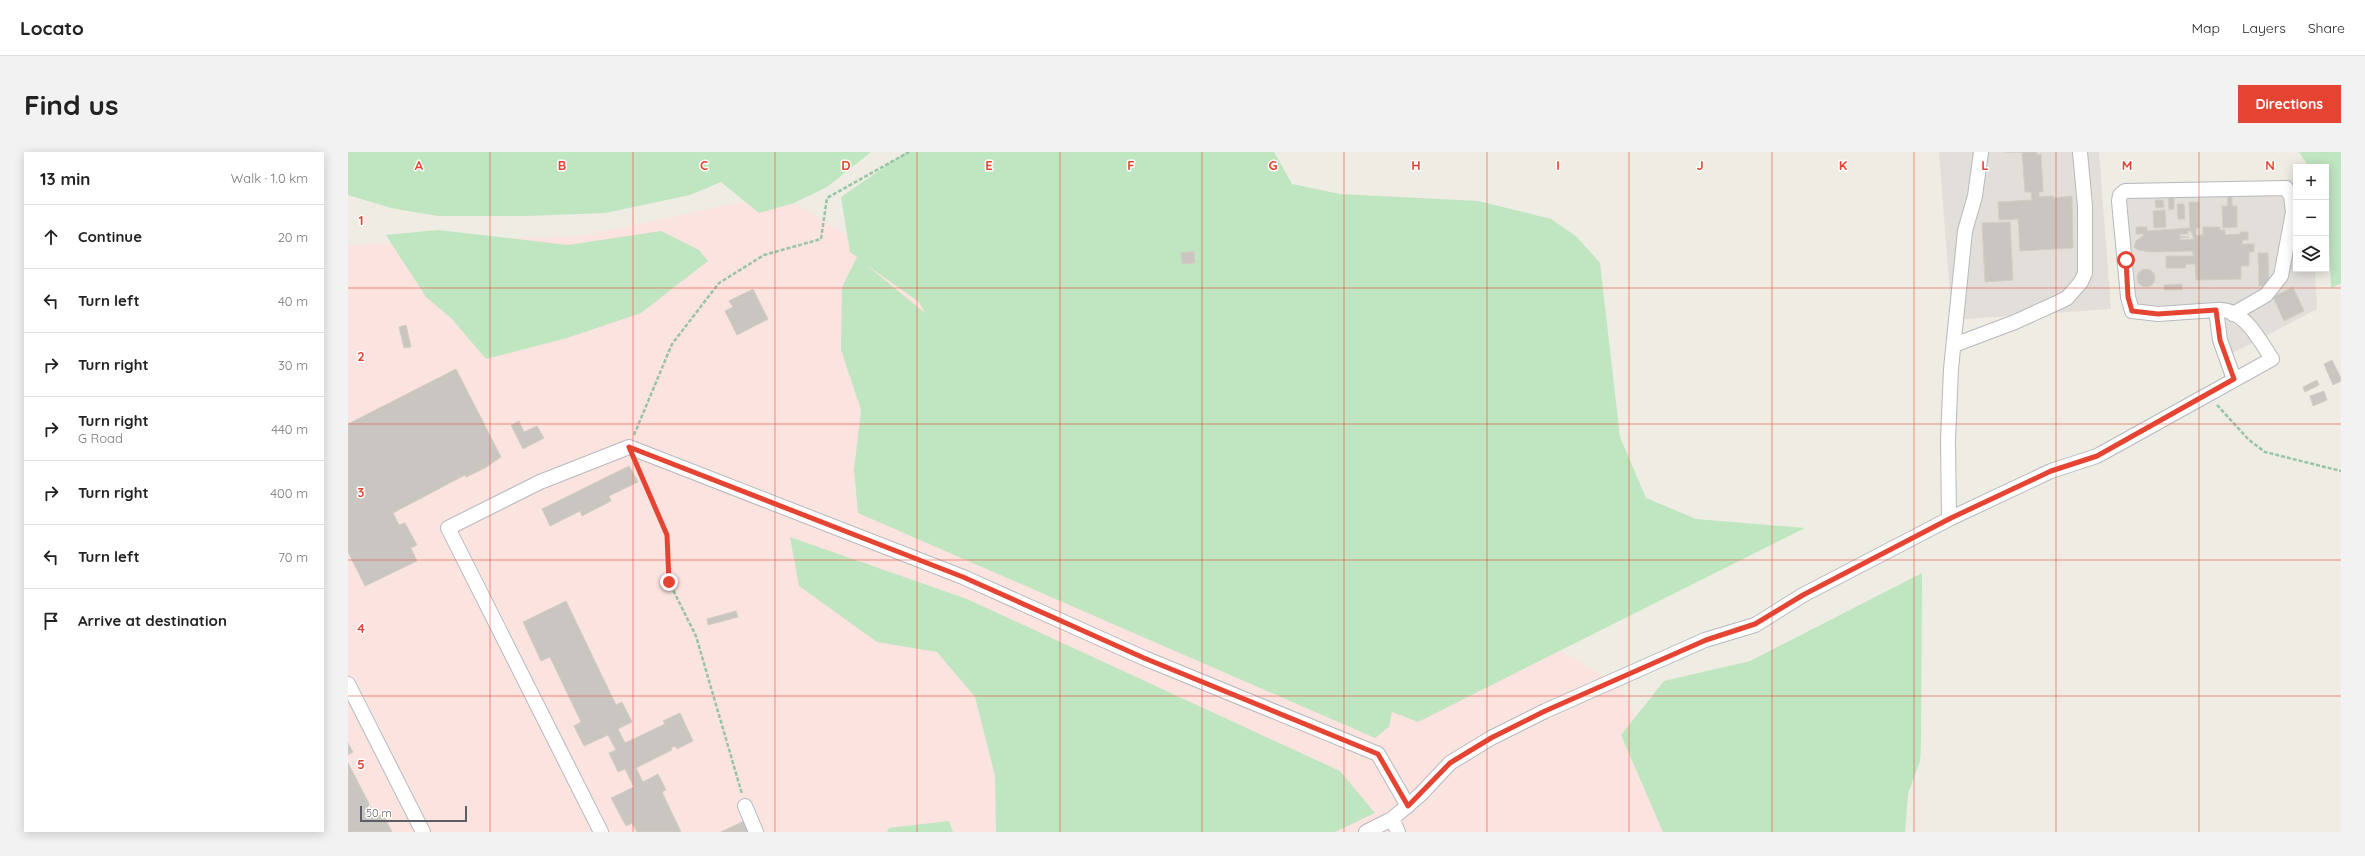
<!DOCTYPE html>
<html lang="en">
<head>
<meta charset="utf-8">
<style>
	:root { --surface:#fff; --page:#f2f2f2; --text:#222; --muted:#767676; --line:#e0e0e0; --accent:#e64432 }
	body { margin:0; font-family:Quicksand,sans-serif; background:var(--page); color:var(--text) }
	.controls { position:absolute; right:12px; top:12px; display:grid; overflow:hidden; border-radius:0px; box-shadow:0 2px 10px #0003 }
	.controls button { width:36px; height:36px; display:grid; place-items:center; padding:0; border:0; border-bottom:1px solid var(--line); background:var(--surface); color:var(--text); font:20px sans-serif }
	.scale { position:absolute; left:12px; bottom:10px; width:107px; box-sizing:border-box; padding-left:4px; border:2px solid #5b5f64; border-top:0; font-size:11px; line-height:14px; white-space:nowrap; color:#5b5f64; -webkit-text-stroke:3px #fff; paint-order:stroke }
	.stop { position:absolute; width:12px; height:12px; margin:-9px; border:3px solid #e64432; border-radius:50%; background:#fff }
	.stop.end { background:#e64432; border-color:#fff; box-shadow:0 1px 4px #0008 }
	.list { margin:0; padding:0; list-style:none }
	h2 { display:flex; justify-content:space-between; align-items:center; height:52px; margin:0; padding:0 16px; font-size:17px }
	h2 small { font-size:13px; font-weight:400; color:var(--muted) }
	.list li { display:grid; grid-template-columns:26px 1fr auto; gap:12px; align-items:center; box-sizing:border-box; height:64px; padding:0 16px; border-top:1px solid var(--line) }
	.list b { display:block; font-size:15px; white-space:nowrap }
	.list p { margin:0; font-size:13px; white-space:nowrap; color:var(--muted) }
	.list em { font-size:13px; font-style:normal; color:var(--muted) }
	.icon { flex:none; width:22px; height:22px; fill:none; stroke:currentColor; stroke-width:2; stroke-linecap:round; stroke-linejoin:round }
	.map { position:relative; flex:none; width:1993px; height:680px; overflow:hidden; border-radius:0px }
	header { display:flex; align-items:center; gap:24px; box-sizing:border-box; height:56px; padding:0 20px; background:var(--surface); border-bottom:1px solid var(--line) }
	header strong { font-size:19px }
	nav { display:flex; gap:22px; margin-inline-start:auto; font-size:14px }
	.intro { display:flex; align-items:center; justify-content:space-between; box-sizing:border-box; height:96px; padding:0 24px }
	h1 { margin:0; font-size:28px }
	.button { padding:10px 18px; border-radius:0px; background:var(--accent); color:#fff; font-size:14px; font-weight:700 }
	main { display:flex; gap:24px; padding:0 24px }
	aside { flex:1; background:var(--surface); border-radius:0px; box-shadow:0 2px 10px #0003 }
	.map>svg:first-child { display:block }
</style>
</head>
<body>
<header>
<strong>Locato</strong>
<nav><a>Map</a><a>Layers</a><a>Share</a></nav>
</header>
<div class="intro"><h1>Find us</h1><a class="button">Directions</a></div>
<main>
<aside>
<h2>13 min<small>Walk · 1.0 km</small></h2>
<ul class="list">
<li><svg class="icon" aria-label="ahead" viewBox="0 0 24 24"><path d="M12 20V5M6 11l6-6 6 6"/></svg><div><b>Continue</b></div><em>20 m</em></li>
<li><svg class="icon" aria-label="left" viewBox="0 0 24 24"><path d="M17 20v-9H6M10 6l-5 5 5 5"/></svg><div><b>Turn left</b></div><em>40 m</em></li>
<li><svg class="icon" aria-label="right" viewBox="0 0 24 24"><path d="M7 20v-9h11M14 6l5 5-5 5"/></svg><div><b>Turn right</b></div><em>30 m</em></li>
<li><svg class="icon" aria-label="right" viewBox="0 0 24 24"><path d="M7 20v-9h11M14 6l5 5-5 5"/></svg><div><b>Turn right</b><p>G Road</p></div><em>440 m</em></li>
<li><svg class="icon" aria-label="right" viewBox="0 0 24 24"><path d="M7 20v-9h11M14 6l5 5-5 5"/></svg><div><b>Turn right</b></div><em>400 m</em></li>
<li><svg class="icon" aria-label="left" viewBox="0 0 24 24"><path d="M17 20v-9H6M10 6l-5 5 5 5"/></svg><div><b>Turn left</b></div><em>70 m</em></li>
<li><svg class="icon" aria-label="arrive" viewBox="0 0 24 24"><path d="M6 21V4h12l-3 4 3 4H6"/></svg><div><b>Arrive at destination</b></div></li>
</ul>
</aside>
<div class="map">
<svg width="1993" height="680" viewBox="0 0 1993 680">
	<rect width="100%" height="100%" fill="#eeece3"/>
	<!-- industrial -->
	<path fill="#e2dfdb" d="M1591,0H1751L1763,157L1604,168Z
		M1948,27V117H1967L1969,157L1877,205L1878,154L1775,158L1768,36Z"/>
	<!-- medical -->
	<path fill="#fbe3e0" d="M430,42L1273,534L1341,680H0V93L235,84Z"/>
	<!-- green -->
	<path fill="#c0e5c1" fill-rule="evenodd" d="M0,0H523L479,35L446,51L411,61L373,30L342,43L257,61L178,64H90L43,56L0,43Z
		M558,0H926L944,32L992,42L1130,49L1203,67L1229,85L1252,111L1272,285L1298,346L1348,367L1457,376L1070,570L1044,560L1041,575L1027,586L510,361L506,318L513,258L493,198L494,135L509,105L502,100L493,45ZM517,112L571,150L577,161Z
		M1951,0H1993V131L1983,136L1978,15H1961Z
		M90,78L220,93L313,79L351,98L360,109L293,161L219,186L138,207L104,167L78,145L38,83Z
		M442,385L619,447L992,619L1027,661L987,680H648L647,624L627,545L589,500L529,490L451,434Z
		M1574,421L1573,594L1572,609L1560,642L1557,680H1315L1273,583L1316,529L1402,509Z
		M601,669L605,680H539L541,676Z"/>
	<!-- building -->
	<path fill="#c9c6c1" stroke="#d2cec2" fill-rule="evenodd" d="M1657,0H1689V3L1693,2L1695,40H1691V45L1705,44L1706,46L1724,44L1725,96L1672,99L1670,67L1651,68L1650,50L1684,48L1683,40H1677L1674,0Z
		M1884,42V54H1889V75L1875,76L1874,54H1880L1879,43Z
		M1820,43H1826V57L1821,58Z
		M1807,48H1815L1816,55L1808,56Z
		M1841,50H1851V76H1848V83H1855V75H1872V78H1877V83L1892,82V80H1900V88H1895L1894,92H1906V100H1901V114H1893V127L1848,128L1847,112H1838L1837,116H1818V104H1846L1844,99L1802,100L1790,98L1786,95L1788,89L1795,84V82H1788V75H1799V79L1842,76ZM1840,79H1843L1846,87L1832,88V86L1841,85H1832V82H1840Z
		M1829,52H1836L1837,67H1830Z
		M1817,58L1818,75L1806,76L1805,59Z
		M1662,70L1665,128L1637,130L1634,71Z
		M846,99L847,111L834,112L833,101Z
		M1910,101H1920L1921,134H1911Z
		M1789 126a9 9 0 1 1 18 0a9 9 0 1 1-18 0Z
		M1834,132V138H1816V133Z
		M1945,135L1956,159L1936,169L1925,145Z
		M405,137L420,167L389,183L377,159L385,155L381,149Z
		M58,173L63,195L56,196L51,175Z
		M1984,208L1993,226V229L1985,233L1976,212Z
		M108,217L153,305L137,316L118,325L117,323L45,361L51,373L57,371L69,393L63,396L69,409L17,434L0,400V272Z
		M1969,228L1971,233L1957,240L1955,235Z
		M1976,239L1979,248L1965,254L1962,244Z
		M171,269L176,280L189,274L196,286L175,297L163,273Z
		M281,314L290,330L261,344L263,349L234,364L232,359L202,374L194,357Z
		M218,449L268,553L274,550L284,570L270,577L277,591L317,572L315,569L332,561L345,589L329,597L327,594L323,596L324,598L288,616L295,630L310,622L318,638L314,640L333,680H289L284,671L278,674L263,646L286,635L277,617L270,620L261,601L268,598L260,583L236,594L226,574L233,570L202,505L193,509L175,470Z
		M388,459L390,465L360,473L359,467Z
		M0,591L5,600L0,603Z
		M0,611L28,665L35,662L44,680H0Z
		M396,669L401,680H373Z"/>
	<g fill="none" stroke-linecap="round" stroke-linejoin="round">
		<!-- minor casing -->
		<g stroke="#b6b9bd" stroke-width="16">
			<path id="minor" d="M1868,158L1810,162L1784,159L1780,145L1771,49L1772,43L1777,39L1938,36L1943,44L1945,60L1933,124L1918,143L1885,162
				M1606,193L1667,170L1711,150L1719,146L1733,130L1737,121V54L1732,0
				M1601,367L1600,287L1603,217L1617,79L1627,44L1633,0
				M0,532L75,680
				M397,654L408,680
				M1044,667L1050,680
				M253,680L100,376L192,330L281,295L615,425L796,506L1030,602L1060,654
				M1018,680L1044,667L1073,642L1102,611L1143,586L1197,559L1357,488L1407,473L1455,443L1603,366L1703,319L1749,304L1924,207C1911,187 1895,155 1868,158L1872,188L1886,227"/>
		</g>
		<!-- path -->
		<path stroke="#98c4a6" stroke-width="2.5" stroke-dasharray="4 2" stroke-linecap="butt" d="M1869,253L1901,288L1917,300L1993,319
			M286,283L324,192L371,131L416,103L473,87L479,46L561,0
			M289,314L319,383L321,430L348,484L394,642"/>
		<!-- minor -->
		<use href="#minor" stroke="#fff" stroke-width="14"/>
	</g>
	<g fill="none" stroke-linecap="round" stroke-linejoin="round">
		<!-- route -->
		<path stroke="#e64432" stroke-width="5" d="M321,430L319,383L281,295L615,425L796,506L1030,602L1060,654L1102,611L1143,586L1197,559L1358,488L1407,472L1455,443L1603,366L1703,319L1749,304L1886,227L1872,188L1868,158L1810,162L1784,159L1780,145L1778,108"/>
	</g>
	<!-- grid -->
	<path fill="none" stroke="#e64432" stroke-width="1" stroke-opacity="0.55" d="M142,0V680M285,0V680M427,0V680M569,0V680M712,0V680M854,0V680M996,0V680M1139,0V680M1281,0V680M1424,0V680M1566,0V680M1708,0V680M1851,0V680M0,136H1993M0,272H1993M0,408H1993M0,544H1993"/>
	<g font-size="13" text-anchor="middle" font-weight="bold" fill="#e64432" stroke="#fff" stroke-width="3" stroke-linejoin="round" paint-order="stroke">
		<text x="71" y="18">A</text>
		<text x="214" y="18">B</text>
		<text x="356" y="18">C</text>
		<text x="498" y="18">D</text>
		<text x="641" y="18">E</text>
		<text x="783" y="18">F</text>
		<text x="925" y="18">G</text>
		<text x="1068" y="18">H</text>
		<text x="1210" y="18">I</text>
		<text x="1352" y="18">J</text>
		<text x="1495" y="18">K</text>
		<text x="1637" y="18">L</text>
		<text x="1779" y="18">M</text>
		<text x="1922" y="18">N</text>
		<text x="13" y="73">1</text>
		<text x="13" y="209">2</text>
		<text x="13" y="345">3</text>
		<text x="13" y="481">4</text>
		<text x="13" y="617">5</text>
	</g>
</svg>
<div class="controls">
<button>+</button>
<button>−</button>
<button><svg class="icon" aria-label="layers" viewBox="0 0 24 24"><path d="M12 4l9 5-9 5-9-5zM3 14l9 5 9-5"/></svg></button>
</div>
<div class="scale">50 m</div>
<div class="stop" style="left:1778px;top:108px"></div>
<div class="stop end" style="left:321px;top:430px"></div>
</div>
</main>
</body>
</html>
